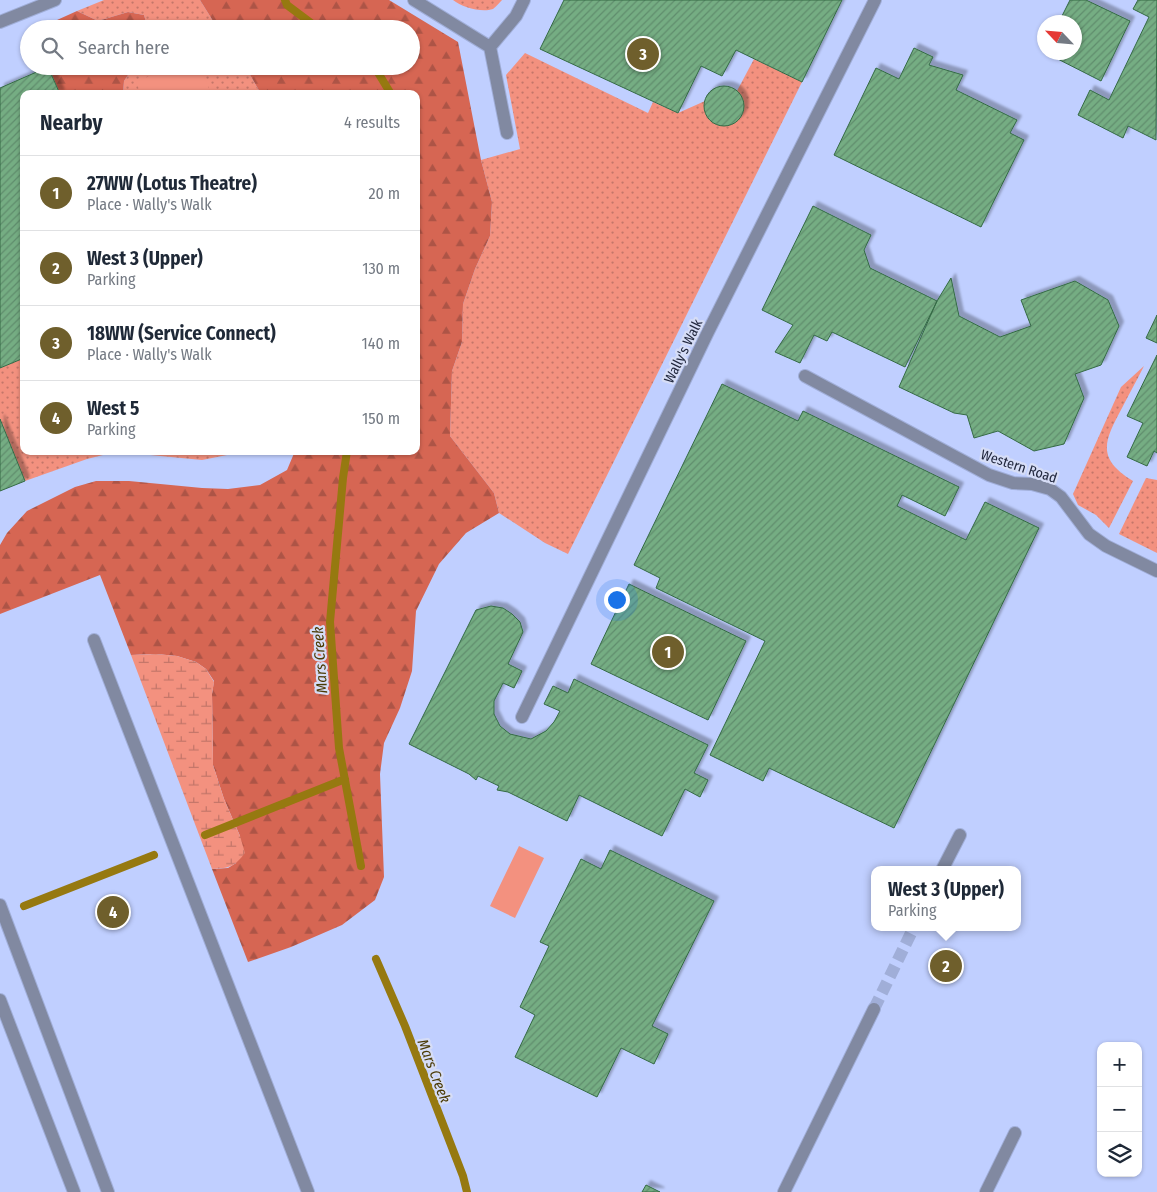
<!DOCTYPE html>
<html lang="en">
<head>
<meta charset="utf-8">
<style>
	:root { --surface:#fff; --page:#f6f6f7; --text:#1f2937; --muted:#747a83; --line:#e0e1e3; --accent:#6f5f2c }
	body { margin:0; font-family:"Fira Sans Condensed",sans-serif; background:var(--page); color:var(--text) }
	.controls { position:absolute; right:15px; bottom:15px; display:grid; overflow:hidden; border-radius:10px; box-shadow:0 1px 4px #0004 }
	.controls button { width:45px; height:45px; display:grid; place-items:center; padding:0; border:0; border-bottom:1px solid var(--line); background:var(--surface); color:var(--text); font:25px sans-serif }
	.compass { position:absolute; left:1037px; top:15px; width:45px; height:45px; border-radius:50%; background:var(--surface); box-shadow:0 1px 4px #0004; rotate:296deg }
	.you { position:absolute; left:616px; top:599px; width:18px; height:18px; margin:-12px; border:4px solid #fff; border-radius:50%; background:#1a73e8; box-shadow:0 0 0 8px #1a73e833 }
	.badge { display:grid; place-items:center; width:32px; height:32px; border-radius:50%; background:var(--accent); color:#fff; font-size:16px; font-weight:700 }
	.pin { position:absolute; translate:-50% -50%; border:2px solid #fff; box-shadow:0 1px 5px #0006 }
	.popup { position:absolute; left:871px; top:866px; width:150px; height:65px; box-sizing:border-box; display:grid; place-content:center; border-radius:10px; background:var(--surface); filter:drop-shadow(0 1px 4px #0005); font-size:16px; white-space:nowrap; color:var(--muted) }
	.popup b { font-size:19px; color:var(--text) }
	.popup::after { content:''; position:absolute; left:50%; top:100%; margin-left:-10px; border:10px solid transparent; border-top-color:var(--surface) }
	.list { margin:0; padding:0; list-style:none }
	h2 { display:flex; justify-content:space-between; align-items:center; height:65px; margin:0; padding:0 20px; font-size:21px }
	h2 small { font-size:16px; font-weight:400; color:var(--muted) }
	.list li { display:grid; grid-template-columns:32px 1fr auto; gap:15px; align-items:center; box-sizing:border-box; height:75px; padding:0 20px; border-top:1px solid var(--line) }
	.list b { display:block; font-size:19px; white-space:nowrap }
	.list p { margin:0; font-size:16px; white-space:nowrap; color:var(--muted) }
	.list em { font-size:16px; font-style:normal; color:var(--muted) }
	.icon { flex:none; width:28px; height:28px; fill:none; stroke:currentColor; stroke-width:2; stroke-linecap:round; stroke-linejoin:round }
	.map { position:relative; flex:none; width:1157px; height:1192px; overflow:hidden }
	.search { position:absolute; background:var(--surface); box-shadow:0 1px 4px #0004; left:20px; top:20px; width:400px; height:55px; display:flex; align-items:center; gap:12px; box-sizing:border-box; padding:0 18px; border-radius:28px; color:var(--muted); font-size:19px }
	.panel { position:absolute; background:var(--surface); box-shadow:0 1px 4px #0004; left:20px; top:90px; width:400px; height:365px; border-radius:10px }
	.map>svg:first-child { display:block }
</style>
</head>
<body>
<div class="map">
<svg width="1157" height="1192" viewBox="0 0 1157 1192">
	<defs>
		<pattern id="green-dots" width="8" height="8" patternUnits="userSpaceOnUse" patternTransform="scale(1.25)"><rect width="8" height="8" fill="#f3917f"/><path d="M2 2h.1M6 6h.1" fill="none" stroke="#c47669" stroke-width="1.8" stroke-linecap="round"/></pattern>
		<pattern id="forest-firs" width="22" height="20" patternUnits="userSpaceOnUse" patternTransform="scale(1.25)"><rect width="22" height="20" fill="#d66653"/><path d="M5 1l3.5 6h-7zM16 11l3.5 6h-7z" fill="#ad5446"/></pattern>
		<pattern id="wetland-marsh" width="20" height="14" patternUnits="userSpaceOnUse" patternTransform="scale(1.25)"><rect width="20" height="14" fill="#f3917f"/><path d="M1 5h8M5 5V1M11 12h8M15 12V8" fill="none" stroke="#c47669"/></pattern>
		<pattern id="building-hatch" width="6" height="6" patternUnits="userSpaceOnUse" patternTransform="scale(1.25)"><rect width="6" height="6" fill="#75ad83"/><path d="M-1 1l2-2M0 6l6-6M5 7l2-2" fill="none" stroke="#608d6d"/></pattern>
		<filter id="shadow"><feDropShadow dx="4.5" dy="-4.5" stdDeviation="1" flood-color="#0004"/></filter>
	</defs>
	<rect width="100%" height="100%" fill="#c0cfff"/>
	<!-- green -->
	<path fill="url(#green-dots)" d="M104,0H200L218,29H148L144,15L128,12L98,21L77,11Z
		M453,0H502C500,2 496,7 493,9C481,13 462,7 453,0Z
		M525,53L648,113L653,102L678,113L705,101C698,140 764,128 737,91L754,59L802,82L568,554L545,543L499,513L494,493L450,436L452,371L462,342L463,304L475,269L490,236L492,202L481,160L520,149L506,75Z
		M134,66H245L261,94H123L124,81Z
		M24,358V451H247L202,460L140,454H107L87,459L25,481L0,419V368Z
		M1144,366C1137,380 1129,394 1122,408C1105,440 1095,458 1133,481L1109,528L1096,515L1078,505L1073,494L1121,387Z
		M1146,478L1157,480V553L1119,534Z"/>
	<!-- forest -->
	<path fill="url(#forest-firs)" d="M200,0H389L458,42L481,160L492,202L490,236L475,269L463,304L462,342L452,371L450,436L494,493L499,513L466,533L439,564L416,611L412,671L400,708L384,743L380,774L384,877L375,900L342,925L291,947L248,962L212,869L228,868L236,863L240,836L224,799L213,765L212,694L214,681L206,669L196,662L177,656L156,654L131,655L100,575L0,614V545L7,533L27,511L75,487L96,481H129L202,488L228,489L260,485L287,470L295,451H416V94H261L245,66H411V29H218Z
		M77,11L98,21L128,12L144,15L148,29H37Z
		M48,66H134L124,81L123,94H60Z"/>
	<!-- wetland -->
	<path fill="url(#wetland-marsh)" d="M156,654L177,656L196,662L206,669L214,682L212,694L213,765L224,799L240,836L245,853C234,867 230,868 212,869L131,655Z"/>
	<!-- pitch -->
	<path fill="#f3917f" d="M172,66H200L211,94H141L136,82Z
		M519,846L544,858L515,918L490,906Z"/>
	<g fill="none" stroke-linecap="round" stroke-linejoin="round">
		<!-- stream -->
		<path stroke="#967910" stroke-width="8" d="M285,0L287,5L319,29
			M374,66L391,94
			M347,451L343,478L330,622L339,748L361,866
			M205,835L345,779
			M24,906L154,855
			M376,959L405,1026L463,1176L467,1192"/>
	</g>
	<!-- building -->
	<path fill="url(#building-hatch)" stroke="#346a44" filter="url(#shadow)" d="M564,0H842L802,82L736,50L722,76L701,66L678,113L540,49Z
		M1070,0H1086L1130,21L1101,81L1044,52H1074V22H1059Z
		M1138,0H1157L1156,140L1128,126L1123,138L1078,115L1090,90L1109,100L1149,17L1133,9Z
		M914,48L933,57L929,65L963,75L956,90L1017,120L1010,133L1024,140L981,227L834,155L876,68L899,79Z
		M48,67L60,94H24V358L0,368V88Z
		M704 106a20 20 0 1 1 40 0a20 20 0 1 1-40 0Z
		M813,206L871,235L864,250L870,268L937,301L905,367L832,332L827,341L814,335L800,363L775,352L793,325L762,310Z
		M951,278L959,316L1000,337L1031,326L1021,300L1075,281L1108,300L1119,326L1101,365L1075,374L1084,398L1064,444L1034,451L998,431L974,438L967,415L954,413L899,387L937,301Z
		M1157,315V343L1146,338Z
		M1157,355V453L1154,451L1147,466L1127,457L1143,423L1127,416Z
		M722,384L798,421L803,411L959,487L945,516L902,495L897,506L966,540L985,502L1039,528L894,828L769,768L763,781L710,755L765,641L656,588L660,578L634,565Z
		M0,419L25,481L0,491Z
		M629,584L746,641L708,720L591,664Z
		M491,606L503,608L512,614L520,622L523,632L508,664L522,671L514,688L503,683L494,701V714L500,726L510,734L531,739L546,731L554,722L560,711L544,704L553,686L568,693L574,679L708,745L694,773L708,780L700,797L685,789L662,836L579,795L567,821L508,792L497,790L499,786L478,776L476,780L469,774L409,744L476,610Z
		M610,850L714,901L652,1026L668,1034L654,1064L621,1048L597,1097L515,1057L535,1015L520,1007L549,946L540,942L581,859L601,869Z
		M646,1185L660,1192H642Z"/>
	<g fill="none" stroke-linecap="round" stroke-linejoin="round">
		<!-- minor-tunnel -->
		<path stroke="#a0aed8" stroke-width="12" stroke-dasharray="12 6" stroke-linecap="butt" d="M874,1009L914,927"/>
		<!-- minor casing -->
		<g stroke="#a0aed8" stroke-width="14">
			<path id="minor" d="M414,0L490,47L516,16L524,0
				M0,22L55,0
				M490,47L507,133
				M805,376L989,475L1013,483L1032,484L1050,489L1061,497L1089,534L1106,546L1157,571
				M94,640L308,1192
				M522,717L708,332L875,0
				M942,870L960,835
				M0,905L108,1192
				M0,1000L74,1192
				M784,1192L874,1009
				M986,1192L1015,1133"/>
		</g>
		<!-- minor -->
		<use href="#minor" stroke="#8189a1" stroke-width="12"/>
	</g>
	<g text-anchor="middle" stroke-width="4.5" stroke-linejoin="round" paint-order="stroke">
		<!-- street labels -->
		<g font-size="14" fill="#22283e" stroke="#d6ddf6">
			<text transform="translate(683 351) rotate(-64)" y="5">Wally's Walk</text>
			<text transform="translate(1019 466) rotate(18)" y="5">Western Road</text>
		</g>
		<!-- water labels -->
		<g font-size="15" font-style="italic" fill="#4a3a04" stroke="#d6ddf6">
			<text transform="translate(320 660) rotate(-94)" y="5">Mars Creek</text>
			<text transform="translate(434 1071) rotate(69)" y="5">Mars Creek</text>
		</g>
	</g>
</svg>
<div class="controls">
<button>+</button>
<button>−</button>
<button><svg class="icon" aria-label="layers" viewBox="0 0 24 24"><path d="M12 4l9 5-9 5-9-5zM3 14l9 5 9-5"/></svg></button>
</div>
<svg class="compass" viewBox="-18 -18 36 36"><path d="M0-13l5 13h-10z" fill="#e53935"/><path d="M0 13l5-13h-10z" fill="#747a83"/></svg>
<div class="you"></div>
<div class="pin badge" style="left:668px;top:652px">1</div>
<div class="pin badge" style="left:946px;top:966px">2</div>
<div class="popup"><b>West 3 (Upper)</b>Parking</div>
<div class="pin badge" style="left:643px;top:54px">3</div>
<div class="pin badge" style="left:113px;top:912px">4</div>
<div class="search"><svg class="icon" aria-label="search" viewBox="0 0 24 24"><circle cx="10" cy="10" r="6"/><path d="M15 15l6 6"/></svg>Search here</div>
<section class="panel">
<h2>Nearby<small>4 results</small></h2>
<ul class="list">
<li><span class="badge">1</span><div><b>27WW (Lotus Theatre)</b><p>Place · Wally's Walk</p></div><em>20 m</em></li>
<li><span class="badge">2</span><div><b>West 3 (Upper)</b><p>Parking</p></div><em>130 m</em></li>
<li><span class="badge">3</span><div><b>18WW (Service Connect)</b><p>Place · Wally's Walk</p></div><em>140 m</em></li>
<li><span class="badge">4</span><div><b>West 5</b><p>Parking</p></div><em>150 m</em></li>
</ul>
</section>
</div>
</body>
</html>
